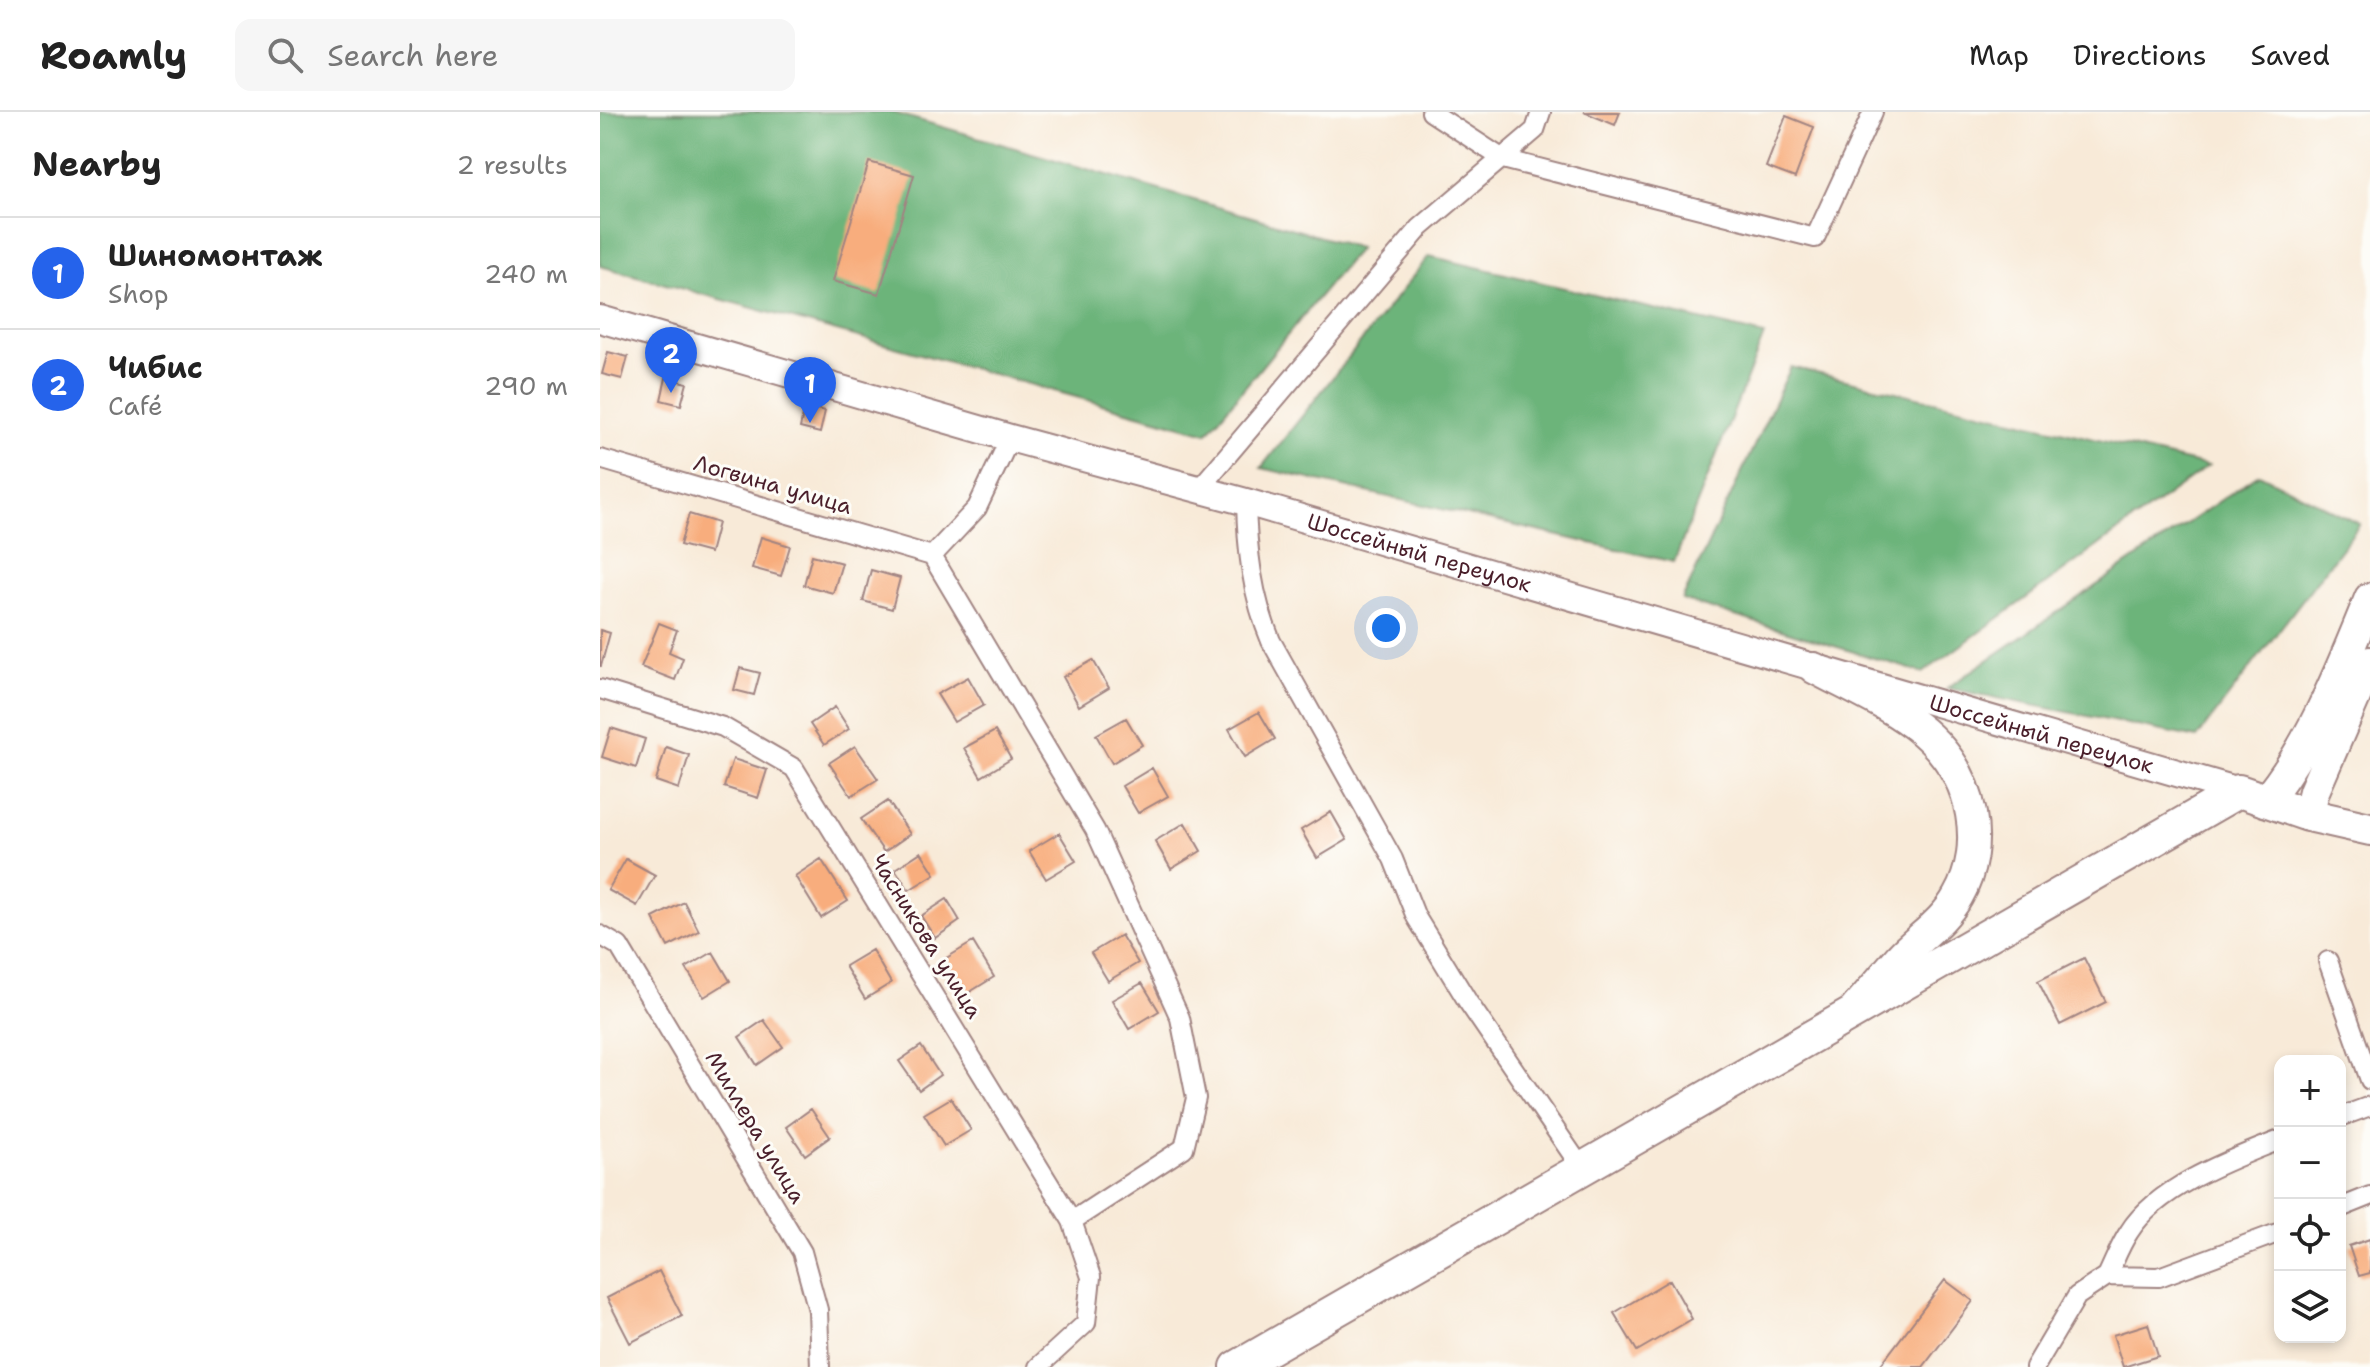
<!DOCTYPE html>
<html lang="en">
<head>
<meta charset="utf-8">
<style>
	:root { --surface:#fff; --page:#f6f6f6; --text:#222; --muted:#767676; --line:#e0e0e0; --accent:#2563eb }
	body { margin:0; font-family:"Shantell Sans",sans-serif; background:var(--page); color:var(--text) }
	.controls { position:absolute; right:24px; bottom:24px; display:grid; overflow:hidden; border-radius:16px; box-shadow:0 4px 12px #0003 }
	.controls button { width:72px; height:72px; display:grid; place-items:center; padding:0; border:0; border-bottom:2px solid var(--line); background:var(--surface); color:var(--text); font:40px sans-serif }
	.you { position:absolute; left:786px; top:516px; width:28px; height:28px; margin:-20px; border:6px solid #fff; border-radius:50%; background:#1a73e8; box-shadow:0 0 0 12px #1a73e833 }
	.badge { display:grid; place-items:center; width:52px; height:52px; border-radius:50%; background:var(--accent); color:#fff; font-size:26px; font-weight:700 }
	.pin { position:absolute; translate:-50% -66px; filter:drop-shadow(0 2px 4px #0008) }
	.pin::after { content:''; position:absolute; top:42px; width:28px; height:24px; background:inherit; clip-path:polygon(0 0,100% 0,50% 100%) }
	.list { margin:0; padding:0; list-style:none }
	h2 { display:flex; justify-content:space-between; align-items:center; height:104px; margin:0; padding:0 32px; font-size:34px }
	h2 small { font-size:26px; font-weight:400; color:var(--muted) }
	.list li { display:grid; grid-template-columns:52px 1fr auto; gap:24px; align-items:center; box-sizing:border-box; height:112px; padding:0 32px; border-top:2px solid var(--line) }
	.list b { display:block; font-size:30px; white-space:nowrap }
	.list p { margin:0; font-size:26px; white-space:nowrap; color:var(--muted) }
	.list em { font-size:26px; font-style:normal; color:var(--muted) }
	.icon { flex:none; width:44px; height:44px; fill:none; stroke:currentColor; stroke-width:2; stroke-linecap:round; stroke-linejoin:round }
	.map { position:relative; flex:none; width:1770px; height:1255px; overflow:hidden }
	header { display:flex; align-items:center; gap:48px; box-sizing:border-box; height:112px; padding:0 40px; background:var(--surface); border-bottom:2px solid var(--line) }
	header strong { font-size:38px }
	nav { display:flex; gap:44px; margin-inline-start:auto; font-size:28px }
	.search { width:560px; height:72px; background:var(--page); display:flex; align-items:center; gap:20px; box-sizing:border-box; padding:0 28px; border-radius:16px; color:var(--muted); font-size:30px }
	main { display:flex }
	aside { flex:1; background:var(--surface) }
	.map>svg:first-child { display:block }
</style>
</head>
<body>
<header>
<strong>Roamly</strong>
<div class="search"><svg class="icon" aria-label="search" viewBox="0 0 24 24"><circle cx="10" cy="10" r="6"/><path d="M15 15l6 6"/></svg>Search here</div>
<nav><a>Map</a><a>Directions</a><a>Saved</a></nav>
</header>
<main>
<aside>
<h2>Nearby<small>2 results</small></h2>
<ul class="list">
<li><span class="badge">1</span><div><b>Шиномонтаж</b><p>Shop</p></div><em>240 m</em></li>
<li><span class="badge">2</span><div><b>Чибис</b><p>Café</p></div><em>290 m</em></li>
</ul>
</aside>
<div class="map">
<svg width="1770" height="1255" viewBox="0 0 1770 1255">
	<rect width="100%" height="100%" fill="#fdfcf7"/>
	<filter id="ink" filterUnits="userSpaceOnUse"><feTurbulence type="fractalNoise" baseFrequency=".0125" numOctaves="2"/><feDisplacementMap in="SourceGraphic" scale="16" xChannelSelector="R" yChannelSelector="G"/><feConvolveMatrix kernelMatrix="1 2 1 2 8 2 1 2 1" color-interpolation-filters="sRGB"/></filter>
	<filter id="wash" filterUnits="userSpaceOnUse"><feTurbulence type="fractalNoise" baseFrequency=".006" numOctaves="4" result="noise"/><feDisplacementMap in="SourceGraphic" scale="32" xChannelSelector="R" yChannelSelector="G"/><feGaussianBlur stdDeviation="1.8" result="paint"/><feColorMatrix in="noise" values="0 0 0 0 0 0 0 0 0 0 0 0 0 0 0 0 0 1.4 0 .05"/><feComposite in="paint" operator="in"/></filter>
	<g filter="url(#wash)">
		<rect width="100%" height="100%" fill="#f8ead8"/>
		<!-- forest -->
		<path fill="#6cb47a" stroke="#5b6a52" stroke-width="2" d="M0,0H291L759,136L607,321L0,154Z
			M829,144L1164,223L1074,450L661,356Z
			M1191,255L1608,354L1323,561L1082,488Z
			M1659,362L1760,412L1597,626L1347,576Z"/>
		<g id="blocks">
			<!-- building -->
			<path fill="#f8ad7d" d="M984,0H1020L1015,13Z
				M1186,4L1214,15L1195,66L1166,55Z
				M269,50L314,63L279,182L233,169Z
				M8,240L28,245L22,267L2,262Z
				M66,266L87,271L81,293L61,288Z
				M205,294L225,299L220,321L200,316Z
				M89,402L118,411L110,441L80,433Z
				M161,425L190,434L181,464L152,456Z
				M212,443L242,451L233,481L204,473Z
				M271,458L300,466L292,497L263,489Z
				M59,511L77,518L69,540L83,546L75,568L41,555Z
				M0,518L10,521L1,554H0Z
				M493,548L509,576L479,594L463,565Z
				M140,556L160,561L154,583L134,578Z
				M368,565L384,593L354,610L337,582Z
				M235,595L249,617L224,633L210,612Z
				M659,600L675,627L645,645L629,617Z
				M526,606L542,633L512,651L496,623Z
				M11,616L45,627L36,656L2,645Z
				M395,619L411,647L381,665L364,636Z
				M255,634L278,667L251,684L229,651Z
				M66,635L89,643L79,677L56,669Z
				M133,647L167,658L158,686L124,675Z
				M552,656L568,684L538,701L522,674Z
				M288,689L310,722L284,740L261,707Z
				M731,700L747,728L717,746L701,718Z
				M585,711L601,739L571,757L555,729Z
				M459,721L476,749L446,767L429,739Z
				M321,740L335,762L309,778L295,757Z
				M26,747L55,763L37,794L8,778Z
				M221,747L248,789L221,806L195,764Z
				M347,787L360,809L335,826L321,804Z
				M84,790L99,819L68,835L53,806Z
				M521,823L538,851L508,869L491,841Z
				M373,830L394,865L365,883L343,848Z
				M272,838L291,871L265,887L245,854Z
				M113,840L130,869L104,885L86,856Z
				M1484,846L1506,890L1460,913L1438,869Z
				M542,871L559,899L529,917L512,888Z
				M164,908L183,935L157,953L139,925Z
				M321,934L340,963L319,978L299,949Z
				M351,986L371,1018L344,1034L324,1002Z
				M211,997L230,1025L205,1043L186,1015Z
				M1770,1127V1161L1759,1164L1749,1134Z
				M59,1159L82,1204L30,1231L7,1186Z
				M1070,1168L1092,1207L1037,1239L1014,1201Z
				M1345,1168L1373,1189L1323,1255H1279Z
				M1548,1212L1558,1244L1523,1255L1513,1223Z"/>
		</g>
	</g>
	<g filter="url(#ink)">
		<use href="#blocks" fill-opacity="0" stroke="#a18482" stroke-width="2"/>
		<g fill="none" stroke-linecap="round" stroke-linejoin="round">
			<!-- minor casing -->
			<g stroke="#a18482" stroke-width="22">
				<path id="minor" d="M831,0L903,47L1215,126L1273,0
					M410,326L377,396L332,444L495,718L580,906L596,986L584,1036L472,1109
					M0,347L332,444
					M599,377L820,116L935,18L941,0
					M646,390C647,437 652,484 671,529L793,747L816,805L868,890L983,1058
					M0,577L123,615L194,656L472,1109L491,1165L486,1211L438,1255
					M0,823L19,834L202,1140L218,1198L220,1255
					M1728,849L1770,968
					M1740,1005L1770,994
					M1740,1096L1770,1084
					M1507,1164C1514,1150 1520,1133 1529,1120C1558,1074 1632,1047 1680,1028
					M1435,1255L1477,1184L1507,1164L1559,1165L1680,1120"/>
			</g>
			<!-- secondary casing -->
			<g stroke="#a18482" stroke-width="30">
				<g id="secondary">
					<path id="s1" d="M0,207L410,326L646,390L1639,679"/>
				</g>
			</g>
			<!-- primary casing -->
			<g stroke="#a18482" stroke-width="34">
				<path id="primary" d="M1214,556C1281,592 1356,618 1371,702C1376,730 1372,760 1358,784C1344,810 1319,825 1300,845C1285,862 1271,879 1256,896
					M1665,689C1711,635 1743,552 1770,486
					M1708,703L1714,679L1770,550"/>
			</g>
			<!-- trunk casing -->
			<g stroke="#a18482" stroke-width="36">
				<path id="trunk" d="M637,1255L1639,679L1708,703L1770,717"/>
			</g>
			<!-- minor -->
			<use href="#minor" stroke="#fff" stroke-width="18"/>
			<!-- secondary -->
			<use href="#secondary" stroke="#fff" stroke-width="26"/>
			<!-- primary -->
			<use href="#primary" stroke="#fff" stroke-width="30"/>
			<!-- trunk -->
			<use href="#trunk" stroke="#fff" stroke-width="32"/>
		</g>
	</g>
	<g text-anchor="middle" stroke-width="6" stroke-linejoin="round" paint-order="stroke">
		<!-- street labels -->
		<g font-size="22" fill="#4a1f2b" stroke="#fdfcf7">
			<text transform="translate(173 372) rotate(16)" y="8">Логвина улица</text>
			<text dy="8" stroke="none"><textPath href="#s1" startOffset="852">Шоссейный переулок</textPath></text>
			<text dy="8" stroke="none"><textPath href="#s1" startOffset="1500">Шоссейный переулок</textPath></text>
			<text transform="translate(327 824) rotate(58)" y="8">Часникова улица</text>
			<text transform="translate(156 1015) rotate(59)" y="8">Миллера улица</text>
		</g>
	</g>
</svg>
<div class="controls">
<button>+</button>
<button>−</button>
<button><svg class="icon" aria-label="locate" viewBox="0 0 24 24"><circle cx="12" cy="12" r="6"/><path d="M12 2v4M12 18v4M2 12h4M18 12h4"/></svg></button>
<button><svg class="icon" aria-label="layers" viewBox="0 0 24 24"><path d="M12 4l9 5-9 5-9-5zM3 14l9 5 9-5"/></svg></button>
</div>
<div class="you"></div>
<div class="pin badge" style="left:210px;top:311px">1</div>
<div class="pin badge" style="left:71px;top:281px">2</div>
</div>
</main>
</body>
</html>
